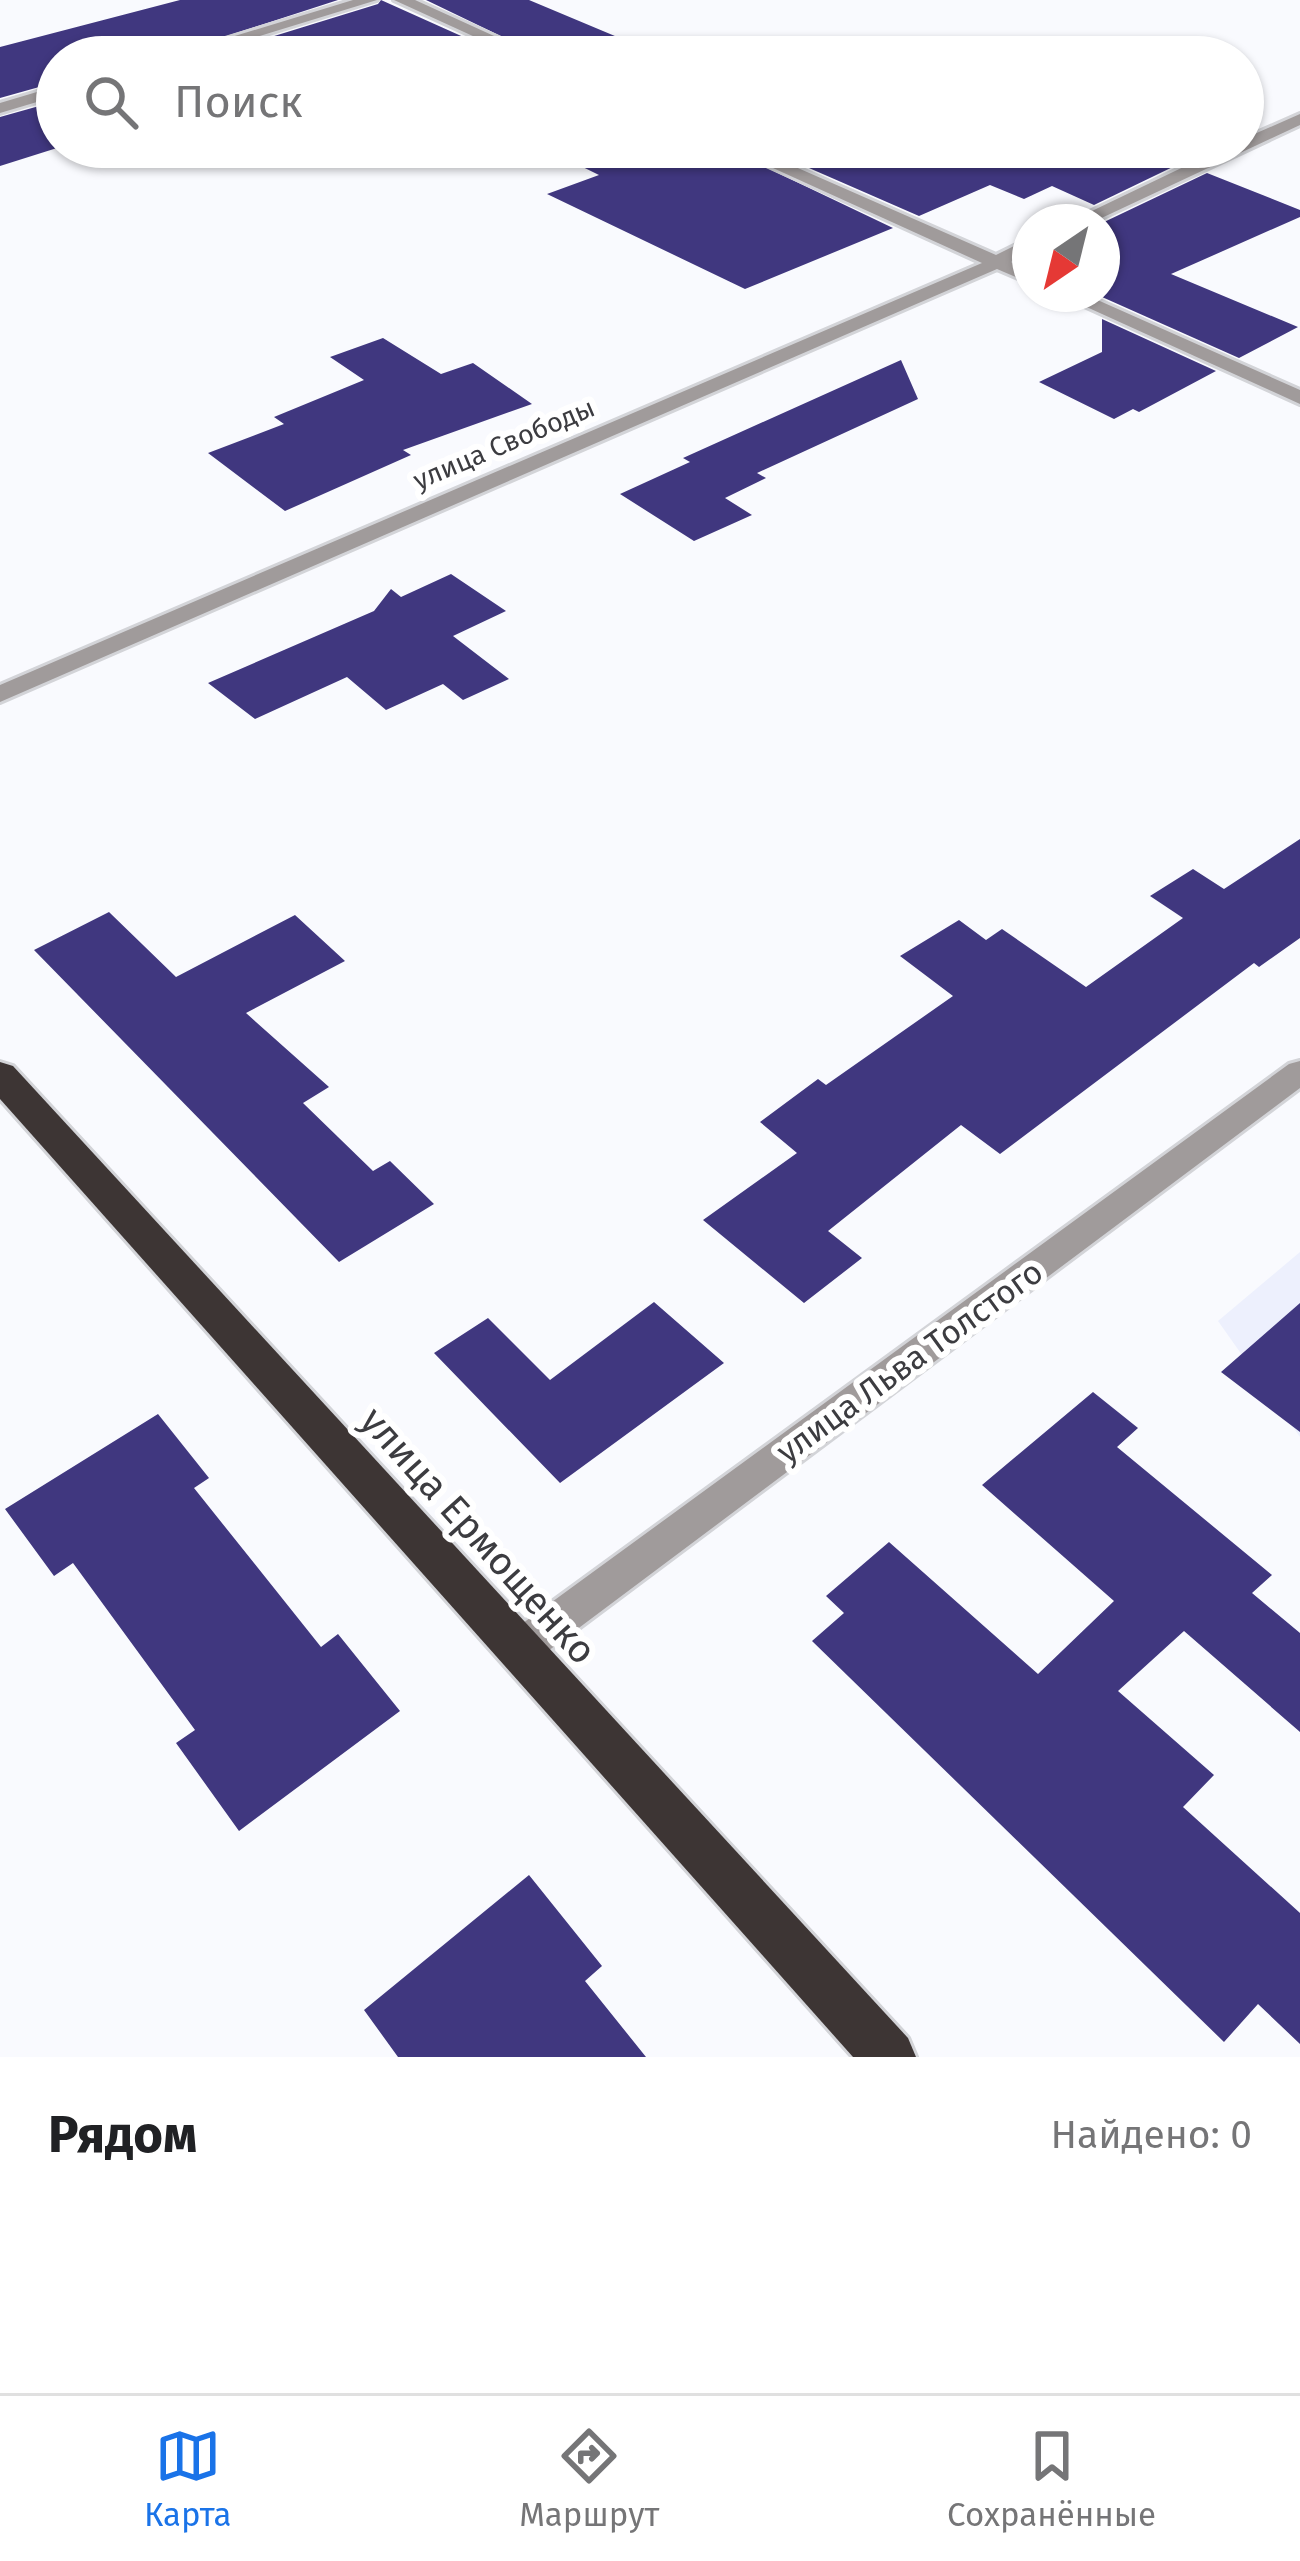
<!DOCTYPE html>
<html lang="ru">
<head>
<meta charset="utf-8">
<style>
	:root { --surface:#fff; --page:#f2f2f2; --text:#202124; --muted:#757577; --line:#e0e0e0; --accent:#1a73e8 }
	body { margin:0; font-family:"Fira Sans",sans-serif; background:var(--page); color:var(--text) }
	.compass { position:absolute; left:1012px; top:204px; width:108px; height:108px; border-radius:50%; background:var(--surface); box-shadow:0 3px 9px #0004; rotate:215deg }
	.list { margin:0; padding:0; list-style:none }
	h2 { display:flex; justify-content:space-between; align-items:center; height:156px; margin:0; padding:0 48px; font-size:51px }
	h2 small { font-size:39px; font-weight:400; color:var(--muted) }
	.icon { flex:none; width:66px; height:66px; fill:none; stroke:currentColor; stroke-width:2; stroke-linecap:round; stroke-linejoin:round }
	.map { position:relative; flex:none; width:1300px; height:2057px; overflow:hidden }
	.search { position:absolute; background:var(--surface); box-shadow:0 3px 9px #0004; left:36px; right:36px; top:36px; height:132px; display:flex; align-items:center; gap:30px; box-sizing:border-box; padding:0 42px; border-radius:66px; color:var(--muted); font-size:45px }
	.sheet { height:336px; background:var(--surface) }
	nav { display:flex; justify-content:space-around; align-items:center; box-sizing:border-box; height:168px; border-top:3px solid var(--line); background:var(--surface); font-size:33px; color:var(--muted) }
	nav a { display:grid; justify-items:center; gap:6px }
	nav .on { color:var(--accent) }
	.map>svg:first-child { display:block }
</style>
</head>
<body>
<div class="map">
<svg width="1300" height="2057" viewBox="0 0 1300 2057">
	<rect width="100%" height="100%" fill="#f9fafe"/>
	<!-- built -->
	<path fill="#edf0fd" d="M1300,1252V1437L1218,1321Z"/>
	<!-- building -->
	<path fill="#40377f" d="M180,0H338L162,57H57V82L0,98V47Z
		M381,0L508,57H206L378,4Z
		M426,0H529L665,57H544Z
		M57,101V148L0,166V117Z
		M542,147H723L893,228L745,289L547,194L599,175Z
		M761,147H819L822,167L868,147H1140L1181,163L1094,205L1052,186L1024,199L990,185L919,216Z
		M1207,173L1300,210V217L1171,274L1298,327L1239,358L1102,297V223Z
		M1102,319L1216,371L1139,412L1133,409L1114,419L1039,382L1102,352Z
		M383,338L441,374L473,363L532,404L403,450L411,455L285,511L208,453L284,424L274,417L364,380L330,357Z
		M901,360L918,399L757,473L766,478L725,498L752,515L694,541L620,494L690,462L683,458Z
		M451,574L506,611L453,636L509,679L463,700L443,684L386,710L347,677L255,719L208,683L374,611L391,589L401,597Z
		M1300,839V938L1259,967L1254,963L1000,1154L961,1125L828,1231L862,1258L804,1303L703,1220L797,1153L760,1122L818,1079L826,1085L953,996L900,956L959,920L986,940L1002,929L1086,987L1183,918L1150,896L1193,869L1224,889Z
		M109,912L176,977L295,915L345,961L246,1013L329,1087L303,1103L373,1171L390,1161L434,1204L339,1262L34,950Z
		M654,1302L724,1363L560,1483L434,1353L488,1318L550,1380Z
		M1300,1303V1432L1221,1372Z
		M1093,1392L1138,1428L1117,1447L1272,1575L1252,1593L1300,1633V1732L1184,1631L1118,1691L1214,1775L1183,1807L1300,1913V2044L1258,2004L1224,2042L812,1641L844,1613L826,1596L889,1542L1038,1674L1114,1601L982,1485Z
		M158,1414L209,1478L194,1488L321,1647L338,1634L400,1711L239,1831L176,1743L195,1730L73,1563L54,1576L5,1509Z
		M529,1875L602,1966L585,1981L646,2057H398L364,2010Z"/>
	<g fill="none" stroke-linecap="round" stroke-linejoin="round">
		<!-- minor casing -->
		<g stroke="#d3d4d8" stroke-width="6">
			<path id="minor" d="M353,0H377L191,57H166Z
				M394,0H415L540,57H519Z
				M57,86V96L0,113V103Z
				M1300,114V125L1093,222H1069L1225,147H1243V139Z
				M727,147H750L996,255L1030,238V252L1011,262L1030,270V283L997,269L0,702V685L982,263Z
				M1058,294H1084L1300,390V404Z
				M1300,1061V1088L532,1663L518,1668L504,1663L499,1650L504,1637L1289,1064Z"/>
		</g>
		<!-- highway casing -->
		<g stroke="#d3d4d8" stroke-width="6">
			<path id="highway" d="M0,1062L13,1066L908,2038L916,2057H853L0,1099Z"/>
		</g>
		<!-- minor -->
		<use href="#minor" fill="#a09b9b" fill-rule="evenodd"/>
		<!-- highway -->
		<use href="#highway" fill="#3d3534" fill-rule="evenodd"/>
	</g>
	<g text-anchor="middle" stroke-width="12" stroke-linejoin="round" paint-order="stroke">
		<!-- far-street labels -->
		<g font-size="27" fill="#3c3c40" stroke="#fff">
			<text transform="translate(504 444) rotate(-23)" y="9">улица Свободы</text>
		</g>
		<!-- street labels -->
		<g font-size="33" fill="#3c3c40" stroke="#fff">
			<text transform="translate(909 1361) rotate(-36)" y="12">улица Льва Толстого</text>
		</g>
		<!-- near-street labels -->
		<g font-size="39" fill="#3c3c40" stroke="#fff">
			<text transform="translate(479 1535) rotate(48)" y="14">улица Ермощенко</text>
		</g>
	</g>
</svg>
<svg class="compass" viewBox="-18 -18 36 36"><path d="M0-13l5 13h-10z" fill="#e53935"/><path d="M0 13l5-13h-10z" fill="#757577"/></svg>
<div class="search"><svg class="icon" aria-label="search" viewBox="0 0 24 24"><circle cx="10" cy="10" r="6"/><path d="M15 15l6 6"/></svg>Поиск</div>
</div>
<section class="sheet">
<h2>Рядом<small>Найдено: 0</small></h2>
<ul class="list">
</ul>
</section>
<nav>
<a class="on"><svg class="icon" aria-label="map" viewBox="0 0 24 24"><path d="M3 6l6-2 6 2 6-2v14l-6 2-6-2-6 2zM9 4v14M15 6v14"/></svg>Карта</a>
<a><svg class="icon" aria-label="directions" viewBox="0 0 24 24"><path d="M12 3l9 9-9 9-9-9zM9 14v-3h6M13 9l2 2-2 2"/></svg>Маршрут</a>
<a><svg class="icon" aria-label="saved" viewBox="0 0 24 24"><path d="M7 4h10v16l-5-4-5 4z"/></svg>Сохранённые</a>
</nav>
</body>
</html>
